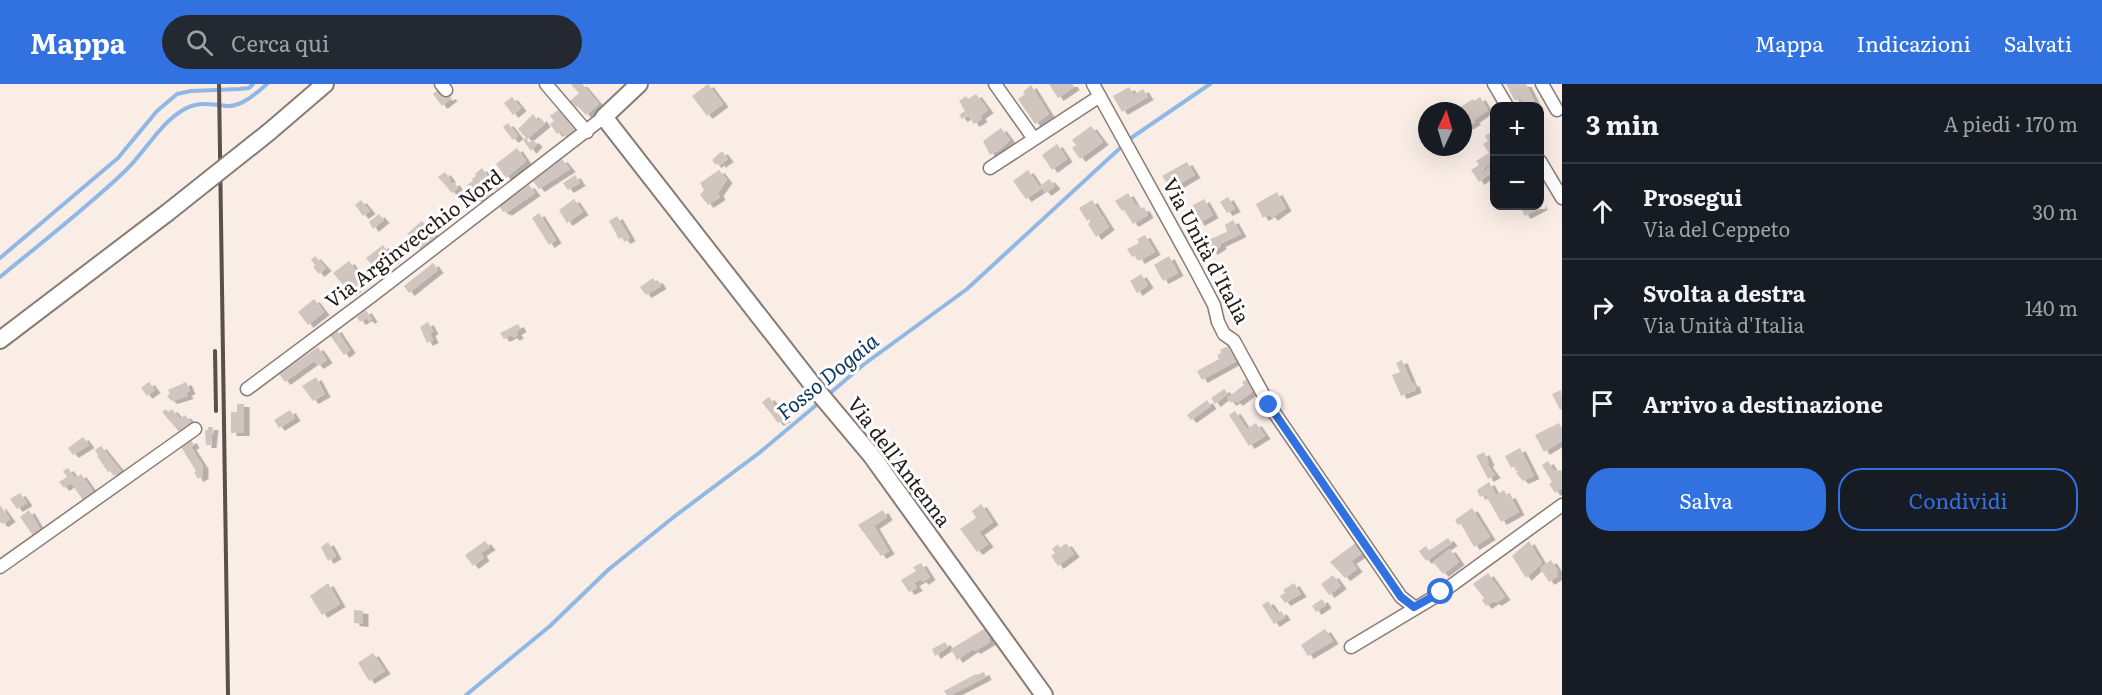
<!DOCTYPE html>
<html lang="it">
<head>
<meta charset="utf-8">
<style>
	:root { --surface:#171b24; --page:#242831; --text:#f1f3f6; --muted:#9ea1a6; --line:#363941; --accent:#3172e0 }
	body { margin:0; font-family:Literata,serif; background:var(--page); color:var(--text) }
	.controls { position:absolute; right:18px; top:18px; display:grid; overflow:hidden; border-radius:12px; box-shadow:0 6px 24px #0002 }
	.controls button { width:54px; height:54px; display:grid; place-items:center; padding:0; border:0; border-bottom:2px solid var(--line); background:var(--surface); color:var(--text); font:30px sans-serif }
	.compass { position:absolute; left:1418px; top:18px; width:54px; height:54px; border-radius:50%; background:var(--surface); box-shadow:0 6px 24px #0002; rotate:4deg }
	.stop { position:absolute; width:18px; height:18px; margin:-14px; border:4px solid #3172e0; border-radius:50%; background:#fff }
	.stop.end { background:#3172e0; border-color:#fff; box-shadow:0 2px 6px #0008 }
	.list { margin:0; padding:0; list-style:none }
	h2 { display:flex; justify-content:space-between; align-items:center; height:78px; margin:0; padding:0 24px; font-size:26px }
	h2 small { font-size:20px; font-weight:400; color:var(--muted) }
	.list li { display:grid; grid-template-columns:39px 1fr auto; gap:18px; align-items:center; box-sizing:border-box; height:96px; padding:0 24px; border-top:2px solid var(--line) }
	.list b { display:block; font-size:22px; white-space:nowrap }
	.list p { margin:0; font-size:20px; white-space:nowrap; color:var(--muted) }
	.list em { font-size:20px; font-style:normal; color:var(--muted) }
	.actions { display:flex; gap:12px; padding:18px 24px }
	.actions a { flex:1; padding:14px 0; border:2px solid var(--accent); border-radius:24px; text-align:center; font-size:21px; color:var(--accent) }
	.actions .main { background:var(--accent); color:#fff }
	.icon { flex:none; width:33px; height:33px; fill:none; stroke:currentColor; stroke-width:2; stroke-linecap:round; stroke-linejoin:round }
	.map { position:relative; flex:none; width:1562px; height:611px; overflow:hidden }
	header { display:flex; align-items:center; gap:36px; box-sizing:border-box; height:84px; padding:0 30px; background:var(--accent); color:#fff }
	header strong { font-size:28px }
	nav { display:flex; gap:33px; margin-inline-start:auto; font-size:21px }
	.search { width:420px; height:54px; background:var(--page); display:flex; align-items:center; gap:15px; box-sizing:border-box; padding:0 21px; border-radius:33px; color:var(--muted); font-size:22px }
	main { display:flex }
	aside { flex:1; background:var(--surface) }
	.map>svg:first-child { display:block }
</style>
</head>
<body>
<header>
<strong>Mappa</strong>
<div class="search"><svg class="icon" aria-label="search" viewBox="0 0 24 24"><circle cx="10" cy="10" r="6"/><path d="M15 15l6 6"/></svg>Cerca qui</div>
<nav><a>Mappa</a><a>Indicazioni</a><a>Salvati</a></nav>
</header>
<main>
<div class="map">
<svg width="1562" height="611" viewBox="0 0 1562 611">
	<defs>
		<filter id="shadow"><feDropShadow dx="5.5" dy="3" stdDeviation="0" flood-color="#0004"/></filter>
	</defs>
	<rect width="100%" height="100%" fill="#f9ede6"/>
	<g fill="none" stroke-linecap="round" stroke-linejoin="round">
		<!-- stream -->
		<path stroke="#90b8e4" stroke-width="4" d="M0,174L118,74L157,27L177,10L191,7L239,5L249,4L253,0
			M0,193C41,159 84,126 123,89C144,70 158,41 183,26C196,17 213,20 227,22C241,23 257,9 267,0
			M828,311L863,281L967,205L1131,54L1210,0
			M466,611L550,542L608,486L675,432L759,369L820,318"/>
	</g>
	<!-- building -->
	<path fill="#d1c6bf" filter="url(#shadow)" d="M573,0H582L599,20L586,31L578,22L576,23L570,17L579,9L571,1Z
		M708,0L723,20L707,32L692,12Z
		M1049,0H1072L1074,3L1058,14Z
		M1506,0H1526L1537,22H1517L1523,19L1520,14L1515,17Z
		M1031,1L1049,30L1035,40L1018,15L1025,10L1023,8Z
		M1129,3L1134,11L1143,5L1148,13L1122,28L1113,12Z
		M439,5L447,14L450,12L452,14L442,22L433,10Z
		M976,10L988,26L980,32L982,35L974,40L968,31L962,35L959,31L965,27L959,17L966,12L968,15Z
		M512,13L521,24L513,31L504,19Z
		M1480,13L1488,26L1474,36L1475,38L1467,43L1463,37L1465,36L1463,27H1459L1457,25L1473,15L1474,17Z
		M561,24L577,48L567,55L561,47L557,50L550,40L554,37L550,32Z
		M533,30L538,37L541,34L545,40L527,55L529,59L533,56L537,60L531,67L523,56L526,54L518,45Z
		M508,39L518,52L513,56L503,43Z
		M1091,42L1103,58L1080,75L1072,64L1076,61L1072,56Z
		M1001,44L1010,56L997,68L996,67L990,71L983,57Z
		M1494,46V66L1489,69L1483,60L1488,57L1485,52Z
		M1057,60L1067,75L1052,86L1042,71Z
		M517,64L526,77L506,94L496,80Z
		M722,67L728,75L720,81L719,78L716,81L712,76Z
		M1489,69L1494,78L1482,85L1483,88L1490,83L1493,87L1479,98L1471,86L1479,81L1476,77Z
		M562,75L570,85L539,105L533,97Z
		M1187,78L1195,91L1171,105L1162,92Z
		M482,84L494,100L487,105L491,111L478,118L467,101L473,97L472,95L476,92L475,90Z
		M719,86L727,96L718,109L720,113L708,121L700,111L704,106L700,99Z
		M1028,86L1041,105L1026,115L1013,97Z
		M445,88L451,96L449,97L451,100L454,98L458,104L452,109L438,93Z
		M575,91L580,99L568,106L563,99Z
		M1049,95L1055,102L1046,109L1040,102Z
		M529,101L535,109L506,129L505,127L503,128L499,122Z
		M1277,108L1286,124L1272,134L1270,130L1263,134L1256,120Z
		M1128,109L1136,122L1138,120L1141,125L1144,124L1148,131L1133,140L1124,126L1122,127L1115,117Z
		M1228,113L1235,125L1227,129L1220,118Z
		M574,115L583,128L567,139L559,126Z
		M1204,115L1213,131L1199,139L1190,123Z
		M361,116L370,127L363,132L355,121Z
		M1092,116L1109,143L1096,153L1088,140L1090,138L1089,135L1087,137L1079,124Z
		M1540,118L1542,123L1525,132L1521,125L1524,122H1540Z
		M539,129L556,156L549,161L532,134Z
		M379,130L384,136L373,145L369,138Z
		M617,132L630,154L625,157L622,153L619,155L609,137Z
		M1233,136L1241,150L1220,160L1221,162L1212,168L1209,164L1207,165L1203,158L1227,148L1225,141Z
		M422,137L436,153L421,166L407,150Z
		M1145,151L1155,168L1139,177L1136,171L1132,173L1127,165L1139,159L1137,155Z
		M383,161L394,176L376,187L366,174Z
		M315,172L326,184L319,190L313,183L315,181L311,176Z
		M1169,172L1178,189L1163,197L1154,181Z
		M349,177L364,198L350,209L333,189Z
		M433,179L438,186L409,209L404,202Z
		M1141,190L1148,201L1137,209L1130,197Z
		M653,194L655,197L657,196L661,202L646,211L640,203Z
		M314,215L324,228L308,241L298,228Z
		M366,226L372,235L369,237L367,234L360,238L357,233Z
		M428,238L433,247L430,249L433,256L427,259L420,243Z
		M518,240L521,245L516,248L518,251L514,254L512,251L504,255L500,249Z
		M336,245L350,266L344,271L329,250Z
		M1232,260L1240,275L1202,296L1197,287L1219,275L1217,271L1221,269L1220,266Z
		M318,263L327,276L318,282L314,277L285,298L279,290Z
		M1402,276L1412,300L1414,299L1416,306L1401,312L1392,291L1400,288L1396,279Z
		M316,293L325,310L313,317L302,302Z
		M1247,295L1256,305L1237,319L1235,316L1231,319L1227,314L1244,301L1242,298Z
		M149,298L155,306L147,312L141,304Z
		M186,298L190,307L186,309L188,312L172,317L167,313L170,309L168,306Z
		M1224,305L1228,310L1215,320L1211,314Z
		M1561,306L1562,325L1560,326L1552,310Z
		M769,313L785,335L778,339L762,318Z
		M1207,316L1211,322L1191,336L1187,331Z
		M237,320H244V349H231V328H237Z
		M166,325L168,328L172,325L180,335L185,331L193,341L181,350L162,328Z
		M290,326L295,334L279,344L274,336Z
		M1235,327L1247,345L1256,339L1265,352L1249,362L1229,331Z
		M1559,339L1562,345V357L1544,368L1535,351Z
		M208,343H213L211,361H206L205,346H208Z
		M83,353L89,361L73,371L68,364Z
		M191,356L194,361L191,363L203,382V392L198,395L194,388L196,387L181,363Z
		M101,362L121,387L114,392L110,387L108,388L97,372L98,371L95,366Z
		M1520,364L1534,392L1523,397L1516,389L1518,388L1515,382L1511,384L1505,372Z
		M1484,368L1489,379L1487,380L1495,391L1488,395L1476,372Z
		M1548,377L1554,387L1561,386L1562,388V404L1555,409L1549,400L1552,398L1542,381Z
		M68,384L75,394L81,390L94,409L83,416L71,399L64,404L59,398L67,393L63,387Z
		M1489,398L1496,411L1504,406L1507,412L1510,411L1519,428L1501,438L1485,410L1480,413L1477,406Z
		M20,409L27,419L17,425L10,415Z
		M981,420L993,438L979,448L988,460L977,468L960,445L976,434L972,427Z
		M0,421L10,435L3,440L0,438Z
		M1472,424L1490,453L1474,463L1461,440L1458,441L1455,436Z
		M29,426L42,448L34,453L20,433Z
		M883,426L887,433L874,442L889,467L881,472L858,441Z
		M1448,454L1452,459L1426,477L1419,467L1426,462L1429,467Z
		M485,457L490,463L481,469L484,474L473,482L465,471Z
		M1529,457L1542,479L1526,494L1512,472Z
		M328,458L336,472L328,477L321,463Z
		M1357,458L1364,468L1351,477L1357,485L1345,494L1330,478Z
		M1066,459L1074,470L1058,482L1051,472L1055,469L1052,465L1058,460L1060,464Z
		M1450,465L1459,478L1443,490L1433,478Z
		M1551,476L1558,487L1556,489L1558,492L1549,498L1540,484Z
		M921,479L930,493L923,498L921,495L914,499L917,504L909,508L901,496L916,487L913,483Z
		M1488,489L1505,513L1496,519L1494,517L1486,522L1482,516L1484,514L1473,500Z
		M1333,491L1341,502L1329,511L1321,500Z
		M328,499L340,520L322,531L310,512Z
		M1294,499L1301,510L1285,519L1280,512L1285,509L1283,506Z
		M1322,515L1326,521L1316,528L1312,522Z
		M1268,517L1277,530L1281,527L1285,533L1274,540L1262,521Z
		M354,526L363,527V540L354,539Z
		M989,542L994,552L988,555L990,558L975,567L973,565L957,576L951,565Z
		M1325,545L1333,557L1308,572L1301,561Z
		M945,558L948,563L935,572L932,565Z
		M373,569L385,587L369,597L358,579Z
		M984,588L986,593L951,611H947L944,607L976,590L977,591Z"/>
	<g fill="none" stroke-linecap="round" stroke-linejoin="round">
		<!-- street casing -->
		<g stroke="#877c75" stroke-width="15">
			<path id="street" d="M441,0L446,6
				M546,0L587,48
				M995,0L1034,55
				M1093,0L1194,183L1214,221L1218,238L1224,250L1234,257L1269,321L1401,513L1414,523
				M1494,0L1507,22
				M1542,0L1557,26
				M1540,77L1562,114
				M990,84L1100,12
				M247,305L373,211L604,33
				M0,483L195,345
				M1351,563L1441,509L1562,421"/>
		</g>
		<!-- secondary casing -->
		<g stroke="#877c75" stroke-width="20">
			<path id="secondary" d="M639,0L604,33L819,309L871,371L1044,611
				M269,48L325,0
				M0,256L167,129"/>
		</g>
		<!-- street -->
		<use href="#street" stroke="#fff" stroke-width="12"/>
		<!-- secondary -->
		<use href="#secondary" stroke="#fff" stroke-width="16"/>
		<!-- rail -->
		<path stroke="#57504d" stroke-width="4" d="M219,0L228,611
			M215,267L216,327"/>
		<!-- secondary-bridge casing -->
		<g stroke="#877c75" stroke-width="20" stroke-linecap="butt">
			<path id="secondary-bridge" d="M167,129L269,48"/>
		</g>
		<!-- secondary-bridge -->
		<use href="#secondary-bridge" stroke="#fff" stroke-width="16"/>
	</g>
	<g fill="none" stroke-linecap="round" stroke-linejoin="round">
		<!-- route -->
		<path stroke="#3172e0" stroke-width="8" d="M1269,321L1401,513L1414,523L1441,508"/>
	</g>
	<g text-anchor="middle" stroke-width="6" stroke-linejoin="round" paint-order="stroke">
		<!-- street labels -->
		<g font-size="20" fill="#201b19" stroke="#fdfdfd">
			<text transform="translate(414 155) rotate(-37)" y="7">Via Arginvecchio Nord</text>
			<text transform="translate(1206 167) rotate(62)" y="7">Via Unità d'Italia</text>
			<text transform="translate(899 378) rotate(53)" y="7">Via dell'Antenna</text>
		</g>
		<!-- water labels -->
		<g font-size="21" font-style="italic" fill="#0a365e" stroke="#fdfdfd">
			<text transform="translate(828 293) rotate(-39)" y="7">Fosso Dogaia</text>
		</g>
	</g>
</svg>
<div class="controls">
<button>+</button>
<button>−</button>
</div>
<svg class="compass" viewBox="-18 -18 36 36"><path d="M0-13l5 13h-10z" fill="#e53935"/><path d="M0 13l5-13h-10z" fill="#9ea1a6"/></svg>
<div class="stop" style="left:1441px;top:508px"></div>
<div class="stop end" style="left:1269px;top:321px"></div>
</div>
<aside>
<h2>3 min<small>A piedi · 170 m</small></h2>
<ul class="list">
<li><svg class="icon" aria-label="ahead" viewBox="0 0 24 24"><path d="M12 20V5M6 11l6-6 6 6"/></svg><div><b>Prosegui</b><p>Via del Ceppeto</p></div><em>30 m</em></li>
<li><svg class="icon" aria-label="right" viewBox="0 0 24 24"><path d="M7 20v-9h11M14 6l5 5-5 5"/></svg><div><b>Svolta a destra</b><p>Via Unità d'Italia</p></div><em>140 m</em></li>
<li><svg class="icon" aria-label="arrive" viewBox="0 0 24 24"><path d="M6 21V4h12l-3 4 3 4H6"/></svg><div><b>Arrivo a destinazione</b></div></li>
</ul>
<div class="actions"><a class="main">Salva</a><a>Condividi</a></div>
</aside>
</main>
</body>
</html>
